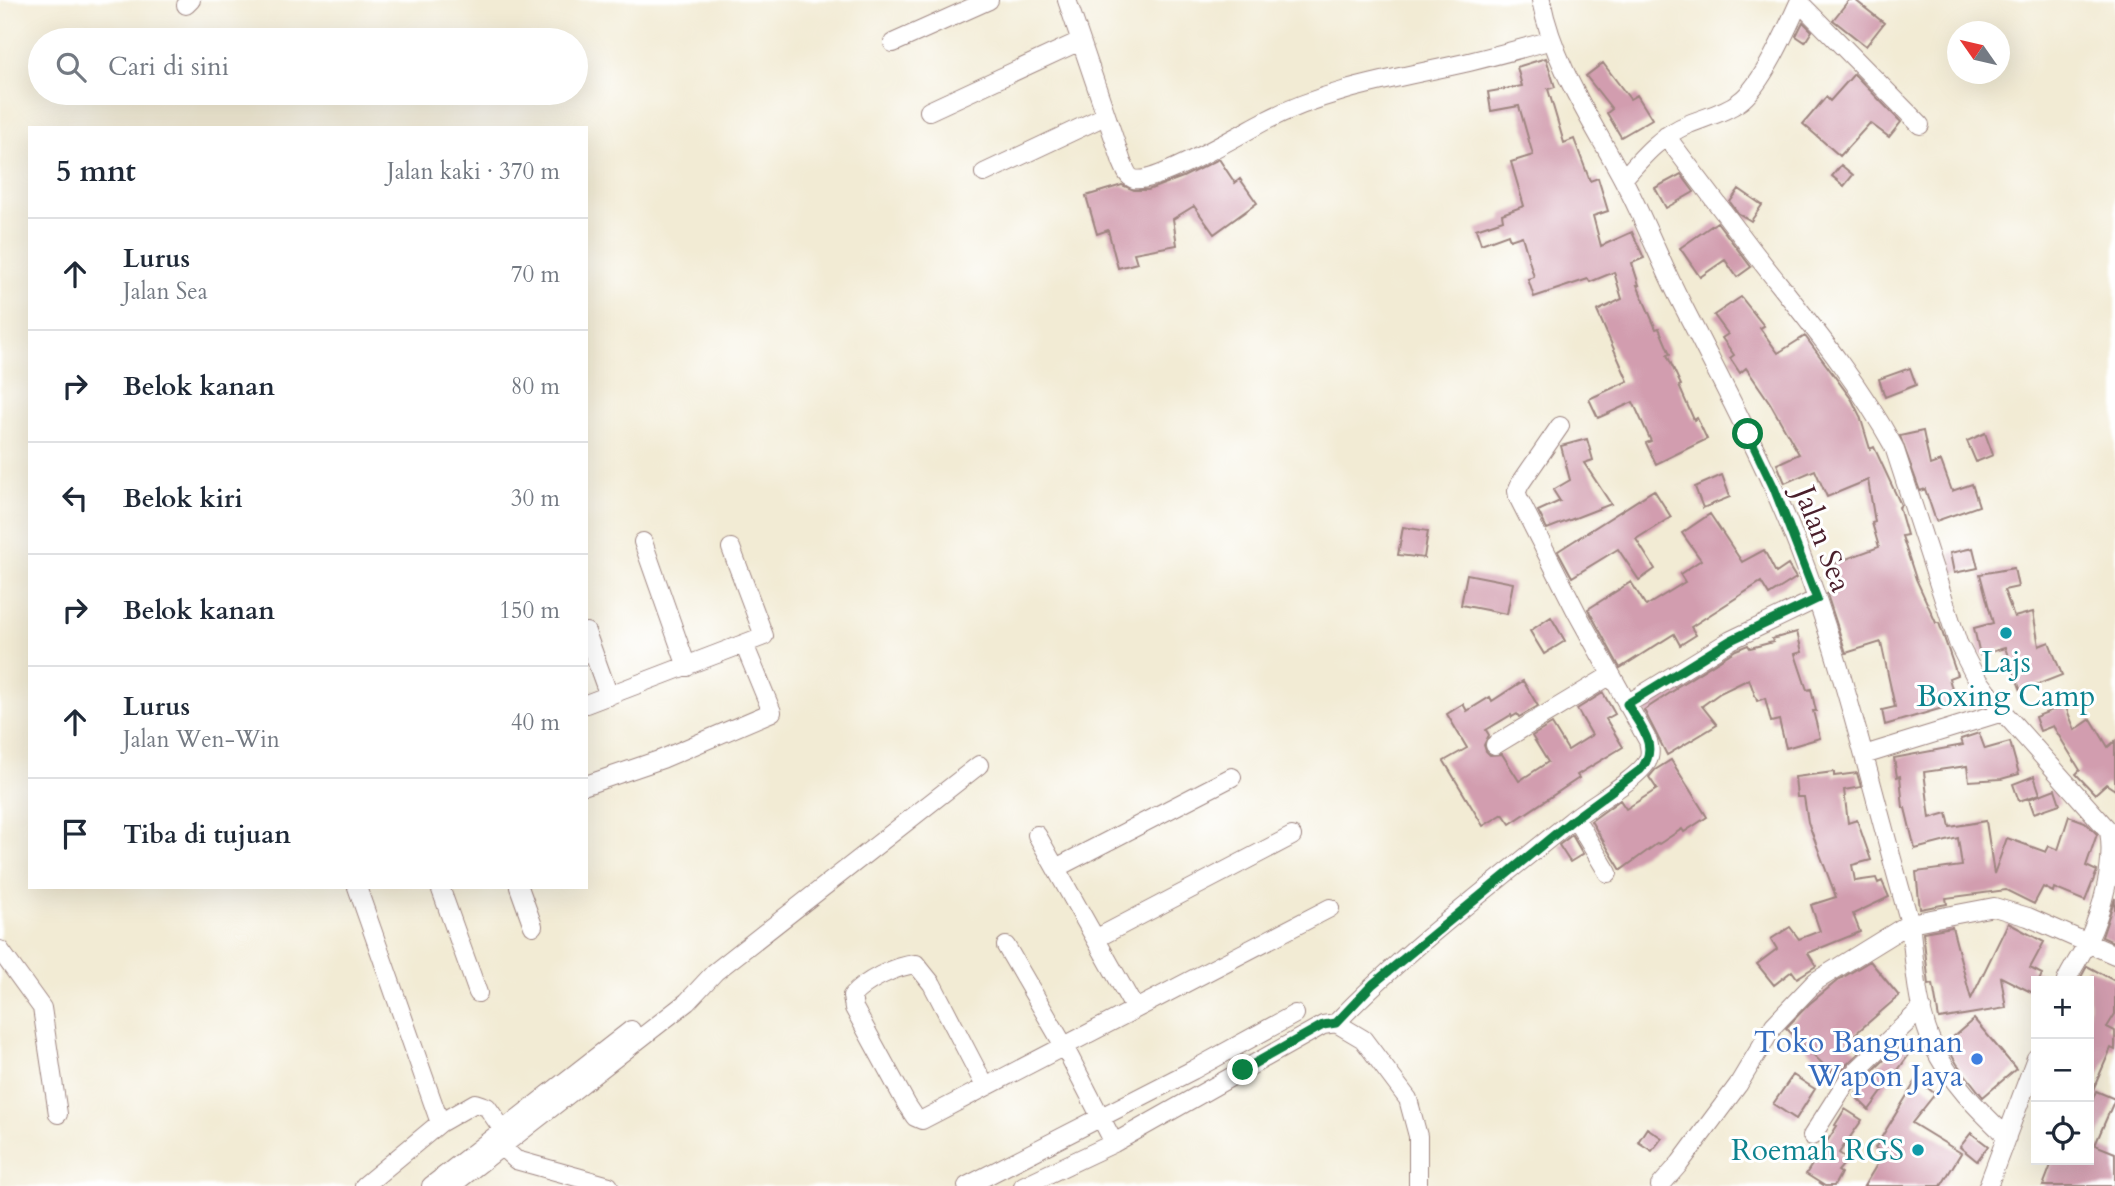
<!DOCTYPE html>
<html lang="id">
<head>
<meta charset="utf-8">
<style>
	:root { --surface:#fff; --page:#f2f2f3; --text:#1f2937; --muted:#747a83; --line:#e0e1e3 }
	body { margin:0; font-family:Cardo,serif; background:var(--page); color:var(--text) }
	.controls { position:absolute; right:21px; bottom:21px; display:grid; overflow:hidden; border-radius:0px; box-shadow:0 7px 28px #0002 }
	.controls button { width:63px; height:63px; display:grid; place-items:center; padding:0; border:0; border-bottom:2px solid var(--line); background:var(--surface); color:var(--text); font:35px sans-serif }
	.compass { position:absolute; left:1947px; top:21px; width:63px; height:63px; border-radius:50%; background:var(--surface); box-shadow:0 7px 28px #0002; rotate:304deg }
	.stop { position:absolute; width:21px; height:21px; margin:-16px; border:5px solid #0b8043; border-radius:50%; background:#fff }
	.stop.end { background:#0b8043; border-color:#fff; box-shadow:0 2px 7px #0008 }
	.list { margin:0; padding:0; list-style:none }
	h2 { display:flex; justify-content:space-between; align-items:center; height:91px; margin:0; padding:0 28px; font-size:30px }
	h2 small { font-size:23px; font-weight:400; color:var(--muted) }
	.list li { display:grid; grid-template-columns:46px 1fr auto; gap:21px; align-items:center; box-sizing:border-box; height:112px; padding:0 28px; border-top:2px solid var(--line) }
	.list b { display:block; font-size:26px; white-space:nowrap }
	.list p { margin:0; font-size:23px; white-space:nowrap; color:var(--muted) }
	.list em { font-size:23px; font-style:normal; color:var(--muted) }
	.icon { flex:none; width:38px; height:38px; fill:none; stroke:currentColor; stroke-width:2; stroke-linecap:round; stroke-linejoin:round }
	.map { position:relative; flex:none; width:2115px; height:1186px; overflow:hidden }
	.search { position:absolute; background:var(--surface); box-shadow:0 7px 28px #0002; left:28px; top:28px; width:560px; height:77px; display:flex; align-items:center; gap:18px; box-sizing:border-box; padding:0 24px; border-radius:38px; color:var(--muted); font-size:26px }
	.panel { position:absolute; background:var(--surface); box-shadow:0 7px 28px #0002; left:28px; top:126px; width:560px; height:763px; border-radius:0px }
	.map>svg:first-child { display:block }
</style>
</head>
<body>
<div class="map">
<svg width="2115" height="1186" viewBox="0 0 2115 1186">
	<rect width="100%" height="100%" fill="#fff"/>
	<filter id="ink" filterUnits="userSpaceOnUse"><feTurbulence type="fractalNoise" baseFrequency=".0143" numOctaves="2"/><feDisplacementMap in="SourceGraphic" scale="14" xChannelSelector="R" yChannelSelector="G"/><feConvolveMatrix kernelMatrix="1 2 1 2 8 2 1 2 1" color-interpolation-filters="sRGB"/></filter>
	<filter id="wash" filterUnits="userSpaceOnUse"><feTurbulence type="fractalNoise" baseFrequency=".00686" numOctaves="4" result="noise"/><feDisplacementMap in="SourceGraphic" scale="28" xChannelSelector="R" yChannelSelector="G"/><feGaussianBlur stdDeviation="1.57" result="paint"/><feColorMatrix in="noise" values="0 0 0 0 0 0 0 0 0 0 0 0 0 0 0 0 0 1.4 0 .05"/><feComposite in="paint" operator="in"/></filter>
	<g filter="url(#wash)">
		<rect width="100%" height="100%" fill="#f2ebd4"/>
		<g id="blocks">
			<!-- building -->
			<path fill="#d29daf" d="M1849,0H1855L1884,23L1866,46L1833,20Z
				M1803,22L1812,31L1805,42L1796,36Z
				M1546,58L1555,87L1548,89L1564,143L1574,139L1590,181L1598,178L1608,211L1593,216L1601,246L1632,232L1644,258L1632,263L1639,285H1637L1656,329L1659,328L1670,354L1667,355L1681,385L1679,386L1694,420L1697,418L1707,439L1656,464L1646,443L1651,441L1633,402L1598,418L1589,399L1628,381L1597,311L1622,299L1614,272L1590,282L1588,279L1534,297L1528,279L1534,277L1522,236L1510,240L1508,234L1481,244L1476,229L1503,220L1502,214L1524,206L1511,162L1533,155L1519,106L1491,111L1488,92L1522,86L1517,67Z
				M1603,63L1630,99L1637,95L1652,119L1621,137L1607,113L1612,109L1586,76Z
				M1854,74L1901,122L1889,137L1870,123L1840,156L1803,124L1826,97L1830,101Z
				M1219,159L1235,183L1240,179L1257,203L1214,234L1194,206L1173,219L1177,245L1134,253L1137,263L1118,268L1108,230L1097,234L1086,196L1122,185L1134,190H1148L1183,177Z
				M1841,165L1853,175L1844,186L1832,176Z
				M1681,174L1694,192L1666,208L1655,188Z
				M1739,189L1762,205L1751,221L1738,213L1730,202Z
				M1717,222L1751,267L1737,277L1725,260L1700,277L1680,248Z
				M1741,297L1764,326L1760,328L1778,353L1805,336L1852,400L1860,416L1870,449L1874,447L1901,505L1899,507L1907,535L1902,536L1916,579L1936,623H1939L1957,675L1949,678L1956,704L1885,725L1882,710L1895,707L1881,642L1846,653L1827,594L1836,590L1827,566L1879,547L1872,523L1875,522L1868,480L1827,497L1815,470L1785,483L1777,464L1799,454L1770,403L1746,368L1740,373L1730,358L1734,355L1722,338L1728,334L1714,315Z
				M1910,368L1916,385L1885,397L1879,379Z
				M1923,431L1930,465L1941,461L1952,491L1972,484L1979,506L1936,521L1925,489L1920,491L1900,436Z
				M1985,433L1993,455L1976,462L1967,441Z
				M1587,439L1593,460L1584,463L1611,504L1547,529L1538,511L1560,501L1553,490L1570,480L1561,446Z
				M1722,475L1730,497L1703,508L1695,487Z
				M1654,490L1671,517L1636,539L1655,569L1639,580L1618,549L1572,577L1558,551Z
				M1710,514L1742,562L1764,550L1776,573L1788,565L1796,578L1769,595L1761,582L1691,627L1696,635L1680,645L1674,634L1620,668L1588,609L1631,582L1646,606L1685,582L1680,574L1701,560L1682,533Z
				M1403,527L1428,531L1424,558L1398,555Z
				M1973,548L1978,568L1954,573L1950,553Z
				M2014,568L2018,587L2004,590L2014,617L2033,612L2039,646L2049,642L2062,675L2021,691L2005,648L1980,655L1974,628L1993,623L1980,574Z
				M1467,574L1513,583L1507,614L1461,605Z
				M1551,617L1565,641L1544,654L1530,631Z
				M1797,632L1802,652L1795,654L1807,690L1811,689L1816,711H1813L1820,738L1786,748L1779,720L1771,722L1765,698L1757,701L1749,679L1720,693L1702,706L1717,725L1667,755L1644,710L1676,689L1675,688L1736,650L1748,645L1750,648L1773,642L1772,639Z
				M1523,681L1538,706L1519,717L1517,714L1512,717L1511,715L1486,730L1489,735L1484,745L1486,751L1490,755L1502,754L1519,781L1548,762L1532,736L1552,724L1568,750L1592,735L1577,709L1603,693L1615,714L1606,719L1623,747L1577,775L1579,778L1510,824L1503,814L1483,826L1444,761L1467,748L1447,714L1463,704L1467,711L1490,697L1492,701Z
				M2065,705L2075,730L2091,719L2108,747L2115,741V790L2106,784L2095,794L2076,774L2080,770L2053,726L2040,731L2035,717Z
				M1979,733L1985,749L2010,742L2019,774L2001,779L1969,781L1967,766L1924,772L1930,818L1947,813L1950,827L1986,821L1994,874L2007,838L2046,852L2049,846L2058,850L2069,816L2085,822L2097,834L2086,866L2097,871L2085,901L2054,888L2053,892L2043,887L2034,904L2006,890L1946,898L1947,904L1920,909L1916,872L1962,866L1958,838L1915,849L1905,808H1903L1900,776L1897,777L1894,758L1963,745L1961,739Z
				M1671,760L1707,817L1684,832L1682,829L1659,844L1658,843L1621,870L1591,821L1620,800L1626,809L1657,789L1649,777L1655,770Z
				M1834,772V776L1857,773L1861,787L1844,790L1848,823L1857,820L1871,860L1852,865L1855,881L1876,878L1878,883L1882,881L1889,897L1853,914L1860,932L1808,953L1816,966L1797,978L1792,971L1774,985L1757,964L1777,949L1771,939L1790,927L1799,939L1820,931L1811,905L1836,897L1808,822L1804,797H1797L1795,777Z
				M2034,776L2040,794L2019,801L2013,784Z
				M2055,789L2060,804L2034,813L2029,799Z
				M1572,835L1583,854L1570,862L1559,845Z
				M2115,898V943L2102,937Z
				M2008,923L2044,942L2030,968L2042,974L2039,981H2036L2033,993L2001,977L2006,1008L1939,1019L1933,984L1929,985L1923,932L1952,927L1971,999Z
				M1870,961L1899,996L1847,1041L1859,1053L1841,1070L1837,1065L1831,1072L1786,1028L1809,1004L1837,981Z
				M2087,966L2115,981V1014L2107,1027L2115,1031V1050L2111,1048L2089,1099V981L2080,979Z
				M1974,1019L2016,1069L1983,1097L1957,1064L1945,1044Z
				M1903,1042L1909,1048L1905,1053L1908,1056L1869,1110L1855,1096L1860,1088L1858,1085Z
				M1793,1075L1815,1089L1796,1119L1773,1104Z
				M1917,1079L1935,1094L1912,1123L1961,1153L1941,1186H1864L1884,1153L1875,1148Z
				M2096,1091L2115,1099L2095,1145L2115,1153V1186H2043L2053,1160H2089V1109Z
				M1845,1109L1862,1120L1839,1153L1848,1159L1838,1171L1841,1173L1834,1186H1825L1806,1174L1837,1126L1835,1125Z
				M1647,1128L1662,1138L1652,1151L1638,1142Z
				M1971,1133L1988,1146L1977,1161L1960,1147Z"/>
		</g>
	</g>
	<g filter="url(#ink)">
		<use href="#blocks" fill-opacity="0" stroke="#9e8580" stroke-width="2"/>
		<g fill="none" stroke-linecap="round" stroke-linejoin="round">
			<!-- minor casing -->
			<g stroke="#9e8580" stroke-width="20">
				<path id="minor" d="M1067,0L1122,162C1125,168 1127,177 1134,179C1155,185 1242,133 1265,121C1329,88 1399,78 1469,62C1497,55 1524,48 1552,40
					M1541,0C1554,67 1593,122 1624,181C1644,219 1659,258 1678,296C1710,359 1743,421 1772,485C1836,625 1867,776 1910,923L1994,907L2028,917L2115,955
					M1799,2L1920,125
					M186,5L191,0
					M893,43L989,0
					M929,111L1080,41
					M1666,136C1695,174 1724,213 1753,251C1803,315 1855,376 1894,447L1958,643L1974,674L2003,712L2109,831C2115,865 2102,911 2087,943C2081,956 2072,968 2066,981
					M984,173L1105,116
					M1623,179C1643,156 1661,135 1689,124C1706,117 1724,113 1739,102C1762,86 1788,27 1800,0
					M643,542L687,667
					M586,632L609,696
					M586,704L764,636L731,548
					M1627,704L1731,640L1817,599
					M1495,745L1611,675
					M1864,755L2003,712
					M586,785L662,759L772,712L744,644
					M1575,818L1608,873
					M1037,835L1135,1009
					M1056,868L1232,777
					M357,887L440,1123
					M440,887L478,993
					M519,887L533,926
					M1097,938L1292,836
					M1006,946L1064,1046L1114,1143
					M0,950L42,1008L58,1114
					M1336,1023C1407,949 1491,886 1571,821C1590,805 1635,781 1647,762C1651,755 1650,749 1648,741L1577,613L1518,497L1517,491L1520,484L1560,426
					M985,1086L932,984L916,964C895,966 865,981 852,996L854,1008L907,1105L915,1117L922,1120L1330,908
					M1812,1136L1849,1078L1922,1008
					M502,1147L516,1160L609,1186
					M364,1186L440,1123L475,1103L487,1107L503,1130
					M431,1186L631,1030
					M451,1186L687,1002L715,972L979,765
					M967,1186L1193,1070L1295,1014
					M1023,1186L1114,1143L1323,1025L1336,1023L1363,1039L1408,1099L1418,1136V1186
					M1660,1186L1680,1163L1738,1085L1774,1025L1794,1004L1816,981L1910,923C1915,962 1916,1008 1933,1045C1949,1081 1979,1110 2007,1137
					M1988,1186L2036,1058"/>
			</g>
			<!-- minor -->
			<use href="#minor" stroke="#fff" stroke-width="18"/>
		</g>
	</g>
	<g fill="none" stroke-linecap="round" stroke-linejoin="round" filter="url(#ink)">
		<!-- route -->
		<path stroke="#0b8043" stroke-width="9" d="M1243,1070L1323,1025L1336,1023L1373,984L1447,923L1575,818L1640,770C1661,747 1640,726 1627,704L1731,640L1817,599L1774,488L1748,434"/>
	</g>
	<!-- markers -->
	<g fill="#0f9aa8" stroke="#fff" stroke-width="2.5">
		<circle cx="2006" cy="633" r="7"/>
		<circle cx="1918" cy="1150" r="7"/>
	</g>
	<circle fill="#3f7fe0" stroke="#fff" stroke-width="2.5" cx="1977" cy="1059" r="7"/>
	<g text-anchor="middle" stroke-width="6" stroke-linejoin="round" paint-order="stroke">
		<!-- street labels -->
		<g font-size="30" fill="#4a1f2b" stroke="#fff">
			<text transform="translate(1823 539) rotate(69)" y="10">Jalan Sea</text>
		</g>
		<!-- culture labels -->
		<g font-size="30" fill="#0d838f" stroke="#fff">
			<text x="2006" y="672">Lajs<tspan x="2006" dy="34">Boxing Camp</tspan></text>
			<text x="1904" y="1160" text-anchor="end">Roemah RGS</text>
		</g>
		<!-- shop labels -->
		<g font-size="30" fill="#366cbe" stroke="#fff" text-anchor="end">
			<text x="1963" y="1052">Toko Bangunan<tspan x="1963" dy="34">Wapon Jaya</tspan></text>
		</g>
	</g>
</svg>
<div class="controls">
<button>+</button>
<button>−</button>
<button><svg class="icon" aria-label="locate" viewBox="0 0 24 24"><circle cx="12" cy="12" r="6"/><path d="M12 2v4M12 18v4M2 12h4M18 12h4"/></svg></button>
</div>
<svg class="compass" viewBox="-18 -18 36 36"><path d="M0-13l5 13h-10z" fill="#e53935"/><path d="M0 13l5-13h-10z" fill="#747a83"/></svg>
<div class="stop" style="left:1748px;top:434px"></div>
<div class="stop end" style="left:1243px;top:1070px"></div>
<div class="search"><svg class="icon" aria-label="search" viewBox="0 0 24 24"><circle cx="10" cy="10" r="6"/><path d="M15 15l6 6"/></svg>Cari di sini</div>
<section class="panel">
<h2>5 mnt<small>Jalan kaki · 370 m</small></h2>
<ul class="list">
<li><svg class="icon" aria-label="ahead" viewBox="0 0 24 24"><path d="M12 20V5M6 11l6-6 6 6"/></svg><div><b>Lurus</b><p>Jalan Sea</p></div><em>70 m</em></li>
<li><svg class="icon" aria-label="right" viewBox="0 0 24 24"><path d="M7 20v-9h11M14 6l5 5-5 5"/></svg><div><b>Belok kanan</b></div><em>80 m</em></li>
<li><svg class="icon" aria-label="left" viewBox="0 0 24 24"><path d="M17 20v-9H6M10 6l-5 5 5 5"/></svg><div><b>Belok kiri</b></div><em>30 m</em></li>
<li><svg class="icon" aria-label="right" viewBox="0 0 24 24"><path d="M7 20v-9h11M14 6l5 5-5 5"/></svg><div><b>Belok kanan</b></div><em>150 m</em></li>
<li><svg class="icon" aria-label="ahead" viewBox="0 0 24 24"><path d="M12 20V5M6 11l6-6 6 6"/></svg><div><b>Lurus</b><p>Jalan Wen-Win</p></div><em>40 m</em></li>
<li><svg class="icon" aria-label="arrive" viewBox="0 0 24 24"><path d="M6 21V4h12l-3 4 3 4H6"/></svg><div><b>Tiba di tujuan</b></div></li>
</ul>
</section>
</div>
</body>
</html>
